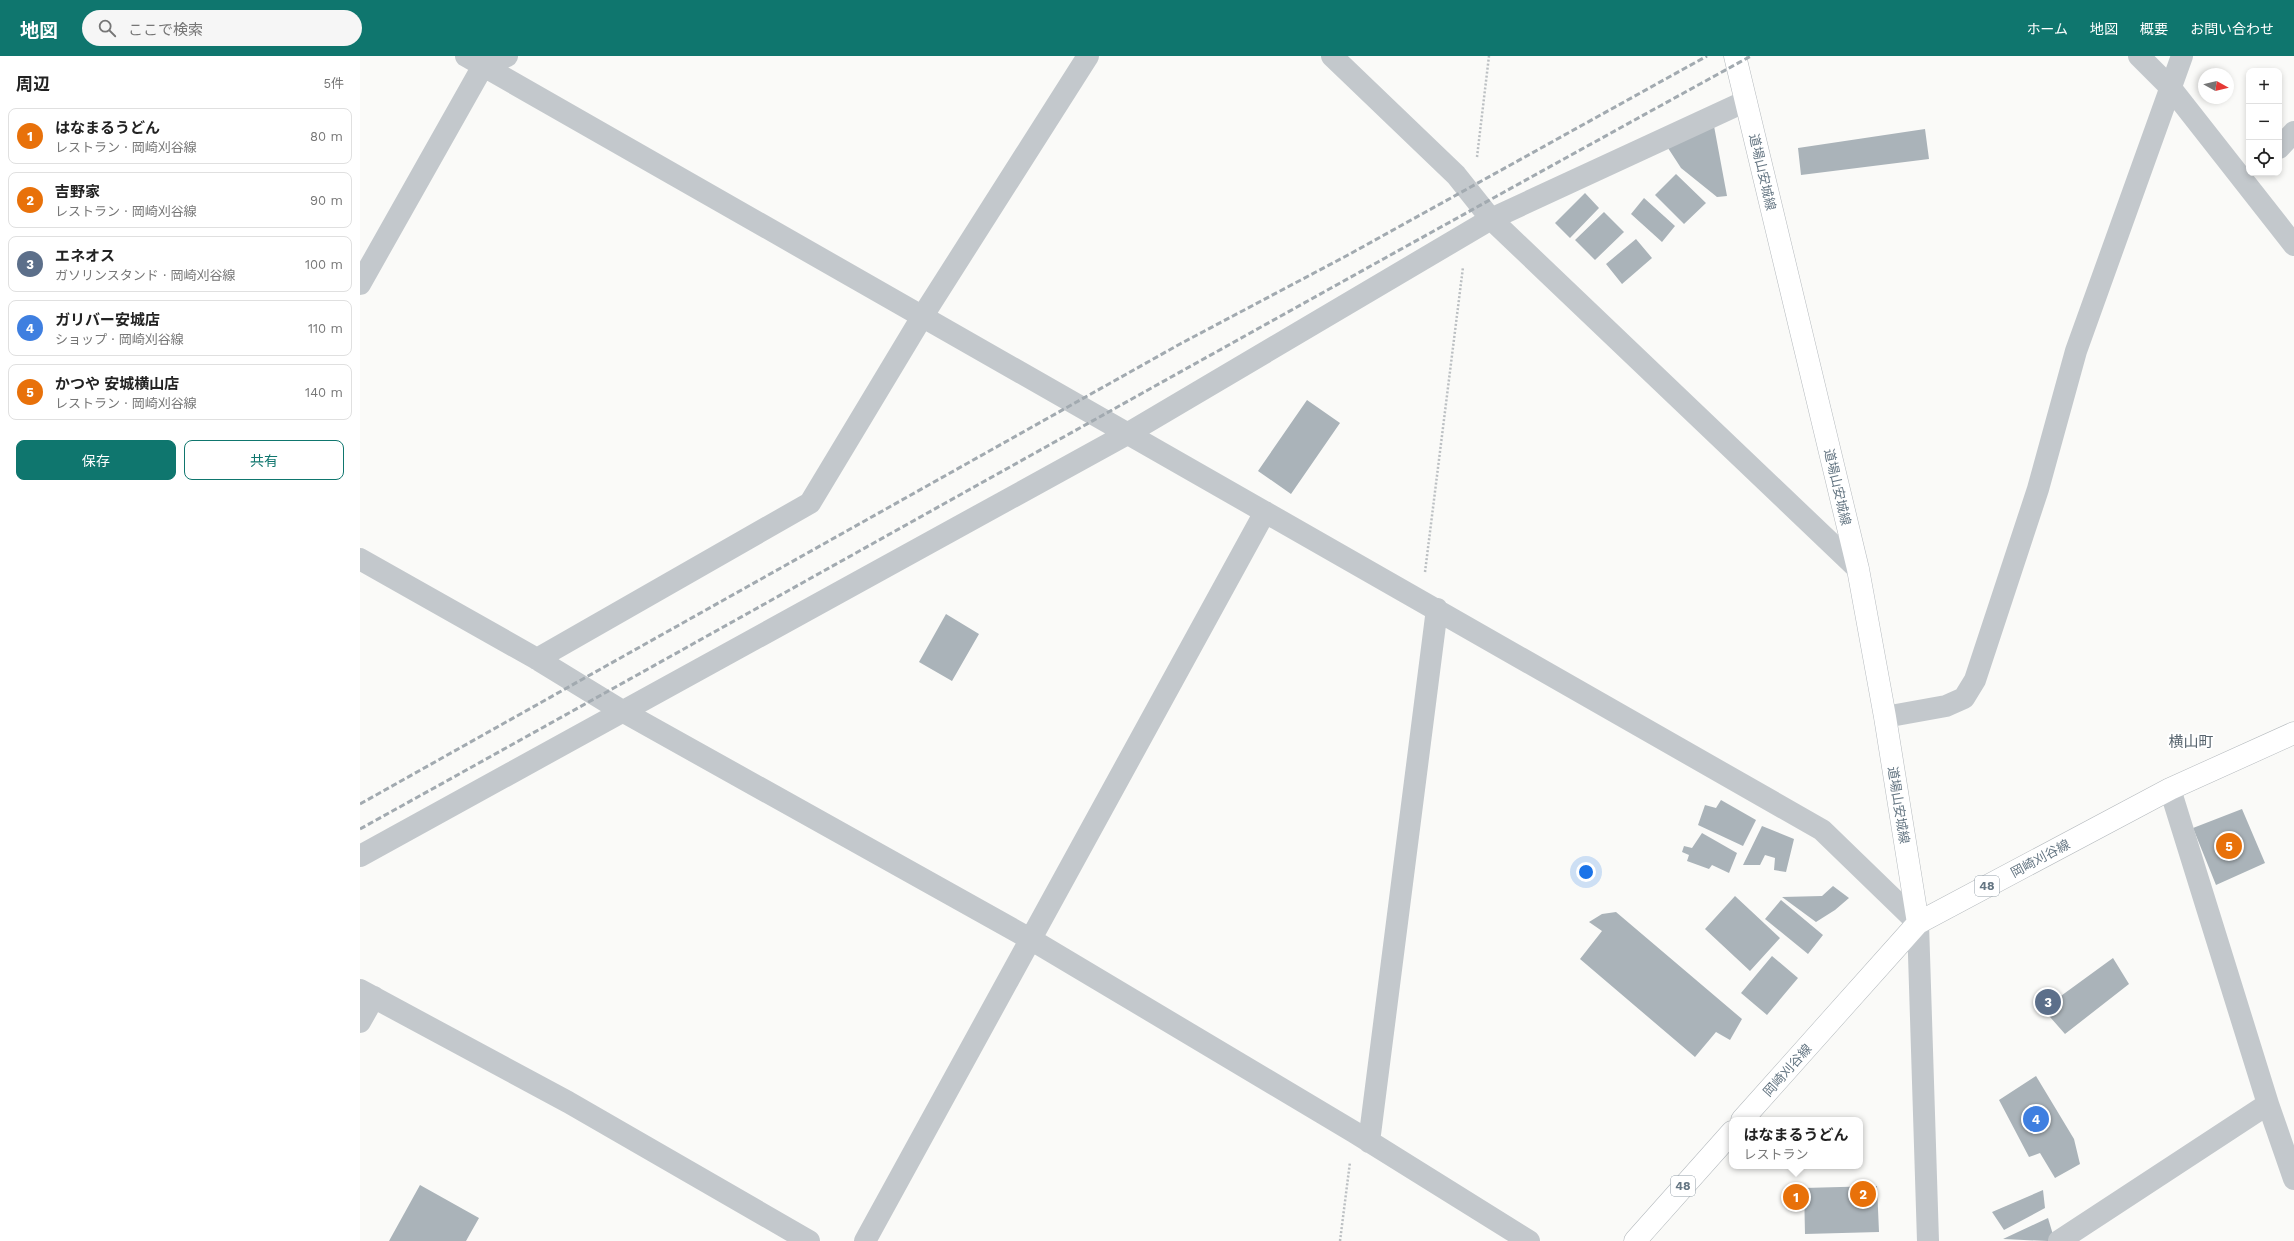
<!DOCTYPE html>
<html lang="ja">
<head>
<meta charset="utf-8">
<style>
	:root { --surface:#fff; --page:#f6f6f6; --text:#222; --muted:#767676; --line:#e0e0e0; --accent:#0f766e }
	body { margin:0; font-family:"Work Sans","Noto Sans JP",sans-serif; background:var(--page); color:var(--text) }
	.controls { position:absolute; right:12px; top:12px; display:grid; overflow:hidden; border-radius:8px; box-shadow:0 2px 6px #0003 }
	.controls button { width:36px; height:36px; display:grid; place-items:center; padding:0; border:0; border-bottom:1px solid var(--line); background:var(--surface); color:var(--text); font:20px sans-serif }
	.compass { position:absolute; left:1838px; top:12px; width:36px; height:36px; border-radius:50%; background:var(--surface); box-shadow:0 2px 6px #0003; rotate:98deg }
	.you { position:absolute; left:1226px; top:816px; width:14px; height:14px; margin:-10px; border:3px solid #fff; border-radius:50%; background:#1a73e8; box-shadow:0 0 0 6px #1a73e833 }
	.badge { display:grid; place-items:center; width:26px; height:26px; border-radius:50%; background:var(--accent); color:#fff; font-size:13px; font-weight:700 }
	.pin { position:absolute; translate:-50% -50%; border:2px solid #fff; box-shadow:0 1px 4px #0006 }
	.popup { position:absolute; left:1369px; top:1061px; width:134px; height:52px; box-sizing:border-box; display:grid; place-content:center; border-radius:8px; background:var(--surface); filter:drop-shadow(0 1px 3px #0005); font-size:13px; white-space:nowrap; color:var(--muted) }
	.popup b { font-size:15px; color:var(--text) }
	.popup::after { content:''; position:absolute; left:50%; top:100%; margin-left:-8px; border:8px solid transparent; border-top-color:var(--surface) }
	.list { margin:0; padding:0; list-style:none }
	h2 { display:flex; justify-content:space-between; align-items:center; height:52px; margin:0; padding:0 16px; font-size:17px }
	h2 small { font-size:13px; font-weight:400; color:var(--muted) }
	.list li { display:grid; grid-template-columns:26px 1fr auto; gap:12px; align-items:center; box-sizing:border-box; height:56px; margin:0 8px 8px; padding:0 8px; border:1px solid var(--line); border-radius:8px }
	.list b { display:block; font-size:15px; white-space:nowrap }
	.list p { margin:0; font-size:13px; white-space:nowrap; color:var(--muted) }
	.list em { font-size:13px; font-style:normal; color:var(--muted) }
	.actions { display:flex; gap:8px; padding:12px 16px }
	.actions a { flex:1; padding:9px 0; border:1px solid var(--accent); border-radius:8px; text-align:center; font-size:14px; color:var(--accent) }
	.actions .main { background:var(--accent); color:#fff }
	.icon { flex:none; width:22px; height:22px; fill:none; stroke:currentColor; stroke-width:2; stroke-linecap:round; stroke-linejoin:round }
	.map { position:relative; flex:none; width:1934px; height:1185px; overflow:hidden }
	header { display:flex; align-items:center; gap:24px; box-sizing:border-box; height:56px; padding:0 20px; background:var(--accent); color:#fff }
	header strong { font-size:19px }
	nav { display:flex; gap:22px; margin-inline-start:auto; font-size:14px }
	.search { width:280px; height:36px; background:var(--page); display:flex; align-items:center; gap:10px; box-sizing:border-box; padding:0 14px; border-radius:22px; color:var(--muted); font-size:15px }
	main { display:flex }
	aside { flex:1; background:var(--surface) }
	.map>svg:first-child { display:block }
</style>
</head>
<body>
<header>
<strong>地図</strong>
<div class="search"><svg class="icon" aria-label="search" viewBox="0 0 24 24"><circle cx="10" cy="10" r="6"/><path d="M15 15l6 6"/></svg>ここで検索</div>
<nav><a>ホーム</a><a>地図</a><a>概要</a><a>お問い合わせ</a></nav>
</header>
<main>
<aside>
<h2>周辺<small>5件</small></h2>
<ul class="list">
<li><span class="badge" style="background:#e8710a">1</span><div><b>はなまるうどん</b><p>レストラン · 岡崎刈谷線</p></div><em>80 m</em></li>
<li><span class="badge" style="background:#e8710a">2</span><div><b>吉野家</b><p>レストラン · 岡崎刈谷線</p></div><em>90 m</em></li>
<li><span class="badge" style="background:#5c6f8a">3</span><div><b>エネオス</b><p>ガソリンスタンド · 岡崎刈谷線</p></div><em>100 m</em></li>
<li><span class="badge" style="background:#3f7fe0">4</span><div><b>ガリバー安城店</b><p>ショップ · 岡崎刈谷線</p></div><em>110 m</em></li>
<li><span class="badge" style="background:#e8710a">5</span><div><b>かつや 安城横山店</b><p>レストラン · 岡崎刈谷線</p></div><em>140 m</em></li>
</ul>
<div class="actions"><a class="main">保存</a><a>共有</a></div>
</aside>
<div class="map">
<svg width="1934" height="1185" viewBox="0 0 1934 1185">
	<rect width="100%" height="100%" fill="#fafaf8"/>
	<!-- building -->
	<path fill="#aab3b9" d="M1354,70L1367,140L1357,141L1321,112L1308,92Z
		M1565,73L1569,103L1441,119L1438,92Z
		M1316,118L1346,147L1324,168L1295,139Z
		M1225,137L1239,152L1210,182L1195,167Z
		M1284,142L1315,170L1302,186L1271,158Z
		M1244,156L1264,176L1235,204L1215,184Z
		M1276,183L1292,202L1262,228L1246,208Z
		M947,344L980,367L931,438L898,415Z
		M586,558L619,578L592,625L559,606Z
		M1361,744L1396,764L1383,790L1338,769L1345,749L1356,752Z
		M1882,753L1905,807L1856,829L1833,772Z
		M1402,770L1434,783L1426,816L1414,814L1415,802L1405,799L1400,809H1383Z
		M1342,777L1377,797L1369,817L1352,809L1349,813L1327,805L1329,799L1322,796L1324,790L1332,792Z
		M1473,830L1489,842L1475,854L1456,866L1422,841L1462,840Z
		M1375,840L1420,882L1390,915L1345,873Z
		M1421,844L1463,879L1448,898L1405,863Z
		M1256,856L1382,963L1370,984L1356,976L1335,1001L1220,903L1242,875L1229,866L1242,858Z
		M1412,900L1438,922L1407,959L1381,937Z
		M1753,902L1769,928L1705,978L1683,953Z
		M1676,1020L1714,1083L1720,1108L1695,1122L1680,1097L1669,1101L1639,1044Z
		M60,1129L119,1162L106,1185H29Z
		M1517,1130L1519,1176L1445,1178L1444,1132Z
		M1683,1134L1685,1152L1644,1174L1632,1156Z
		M1688,1162L1694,1182L1688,1185L1643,1183Z"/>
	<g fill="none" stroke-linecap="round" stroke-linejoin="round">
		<!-- major casing -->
		<g stroke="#b5babe" stroke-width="23">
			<path id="major" d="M1375,0L1498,513L1525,661L1558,867
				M1382,1064L1558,867L1810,733L1934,677
				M1275,1185L1372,1076"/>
		</g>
		<!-- path -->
		<path stroke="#bbbfc2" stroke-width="2.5" stroke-dasharray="2 2" stroke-linecap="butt" d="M1117,101L1129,0
			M1065,516L1103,211
			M980,1185L990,1106"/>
		<!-- minor -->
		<path stroke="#c3c8cc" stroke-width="22" d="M106,0L1462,774L1558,867L1568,1185
			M972,0L1096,119L1131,163L1498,513
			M1779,0L1810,31L1934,189
			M1919,92L1934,76
			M0,228L123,10L147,0
			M0,503L177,603L262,655L672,884L994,1076L1169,1185
			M177,603L450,447L562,261L728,0
			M1525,661L1586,650L1604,642L1615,624L1678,433L1716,295L1822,0
			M1810,733L1908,1048L1934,1123
			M0,800L767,378L1131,163L1386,45
			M0,934L208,1046L449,1185
			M0,966L14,941
			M1009,1086L1077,553
			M505,1185L905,456
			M1699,1185L1908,1048"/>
		<!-- major -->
		<use href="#major" stroke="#fff" stroke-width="22"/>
		<!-- rail -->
		<path stroke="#a2aab0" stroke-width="3" stroke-dasharray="6 3" stroke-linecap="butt" d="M0,748L820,288L988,199L1347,0
			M0,773C464,516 926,255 1391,0"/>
	</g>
	<g text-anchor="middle" stroke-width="4" stroke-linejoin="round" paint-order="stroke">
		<!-- shield labels -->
		<g fill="#fff" stroke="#939fa8" stroke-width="1">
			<rect x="1615" y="820" width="24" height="20" rx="3"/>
			<rect x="1311" y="1120" width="24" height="20" rx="3"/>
		</g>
		<g font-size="12" font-weight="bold" fill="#657683">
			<text x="1627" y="834">48</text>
			<text x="1323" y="1134">48</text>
		</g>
		<!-- street labels -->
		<g font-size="13" fill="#657683" stroke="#fff">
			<text transform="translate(1403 116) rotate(77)" y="5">道場山安城線</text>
			<text transform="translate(1478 431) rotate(77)" y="5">道場山安城線</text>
			<text transform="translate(1539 749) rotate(81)" y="5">道場山安城線</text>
			<text transform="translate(1680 802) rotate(-28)" y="5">岡崎刈谷線</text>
			<text transform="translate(1427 1014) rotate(-48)" y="5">岡崎刈谷線</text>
		</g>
		<!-- quarter labels -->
		<g font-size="15" fill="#57646e" stroke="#fff">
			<text x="1831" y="691">横山町</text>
		</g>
	</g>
</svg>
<div class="controls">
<button>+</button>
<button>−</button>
<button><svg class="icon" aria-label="locate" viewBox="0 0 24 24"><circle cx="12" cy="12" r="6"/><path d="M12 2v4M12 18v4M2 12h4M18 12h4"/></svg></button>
</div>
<svg class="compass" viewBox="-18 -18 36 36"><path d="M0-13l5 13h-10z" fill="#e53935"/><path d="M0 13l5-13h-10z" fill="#767676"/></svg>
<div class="you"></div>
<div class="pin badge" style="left:1436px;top:1141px;background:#e8710a">1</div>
<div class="popup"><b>はなまるうどん</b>レストラン</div>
<div class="pin badge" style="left:1503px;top:1138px;background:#e8710a">2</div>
<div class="pin badge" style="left:1688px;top:946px;background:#5c6f8a">3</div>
<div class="pin badge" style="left:1676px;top:1063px;background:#3f7fe0">4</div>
<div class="pin badge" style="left:1869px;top:790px;background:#e8710a">5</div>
</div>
</main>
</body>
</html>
